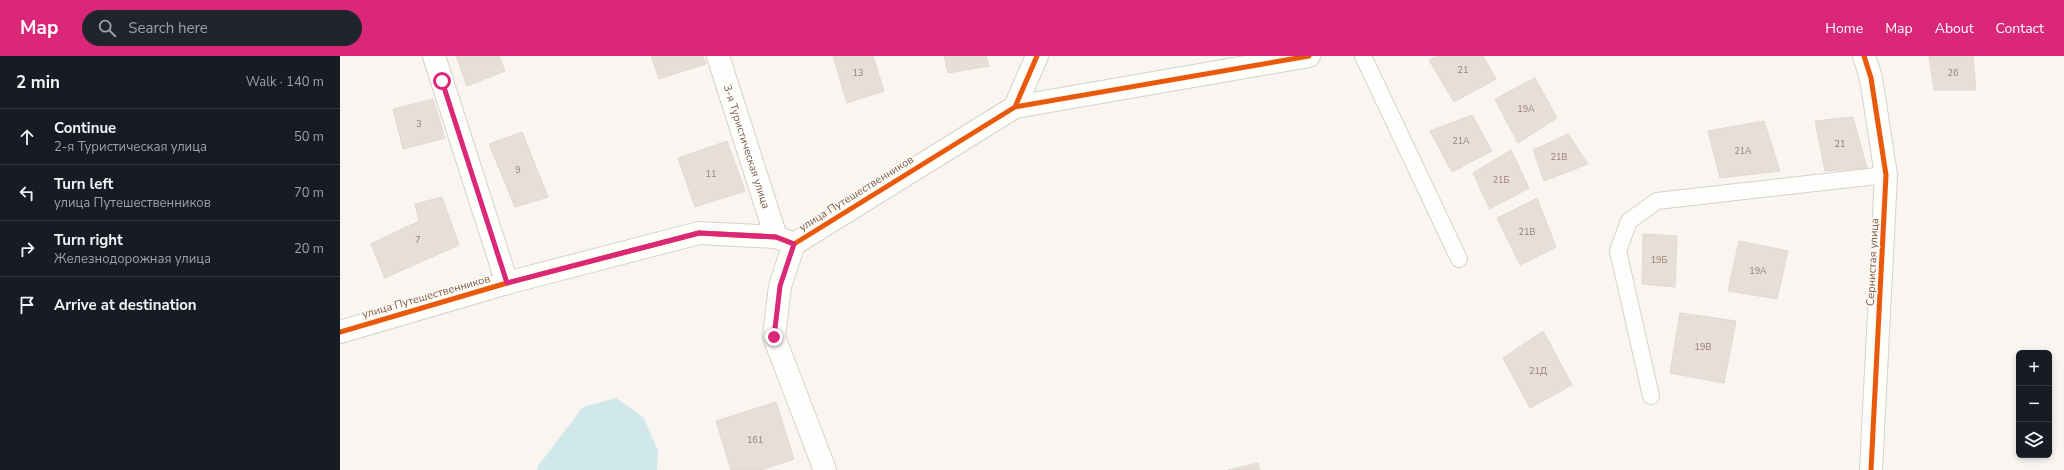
<!DOCTYPE html>
<html lang="en">
<head>
<meta charset="utf-8">
<style>
	:root { --surface:#171b24; --page:#20242c; --text:#f1f3f6; --muted:#9ea1a6; --line:#363941; --accent:#db2777 }
	body { margin:0; font-family:"Nunito Sans",sans-serif; background:var(--page); color:var(--text) }
	.controls { position:absolute; right:12px; bottom:12px; display:grid; overflow:hidden; border-radius:6px; box-shadow:0 2px 6px #0003 }
	.controls button { width:36px; height:36px; display:grid; place-items:center; padding:0; border:0; border-bottom:1px solid var(--line); background:var(--surface); color:var(--text); font:20px sans-serif }
	.stop { position:absolute; width:12px; height:12px; margin:-9px; border:3px solid #db2777; border-radius:50%; background:#fff }
	.stop.end { background:#db2777; border-color:#fff; box-shadow:0 1px 4px #0008 }
	.list { margin:0; padding:0; list-style:none }
	h2 { display:flex; justify-content:space-between; align-items:center; height:52px; margin:0; padding:0 16px; font-size:17px }
	h2 small { font-size:13px; font-weight:400; color:var(--muted) }
	.list li { display:grid; grid-template-columns:26px 1fr auto; gap:12px; align-items:center; box-sizing:border-box; height:56px; padding:0 16px; border-top:1px solid var(--line) }
	.list b { display:block; font-size:15px; white-space:nowrap }
	.list p { margin:0; font-size:13px; white-space:nowrap; color:var(--muted) }
	.list em { font-size:13px; font-style:normal; color:var(--muted) }
	.icon { flex:none; width:22px; height:22px; fill:none; stroke:currentColor; stroke-width:2; stroke-linecap:round; stroke-linejoin:round }
	.map { position:relative; flex:none; width:1724px; height:414px; overflow:hidden }
	header { display:flex; align-items:center; gap:24px; box-sizing:border-box; height:56px; padding:0 20px; background:var(--accent); color:#fff }
	header strong { font-size:19px }
	nav { display:flex; gap:22px; margin-inline-start:auto; font-size:14px }
	.search { width:280px; height:36px; background:var(--page); display:flex; align-items:center; gap:10px; box-sizing:border-box; padding:0 14px; border-radius:22px; color:var(--muted); font-size:15px }
	main { display:flex }
	aside { flex:1; background:var(--surface) }
	.map>svg:first-child { display:block }
</style>
</head>
<body>
<header>
<strong>Map</strong>
<div class="search"><svg class="icon" aria-label="search" viewBox="0 0 24 24"><circle cx="10" cy="10" r="6"/><path d="M15 15l6 6"/></svg>Search here</div>
<nav><a>Home</a><a>Map</a><a>About</a><a>Contact</a></nav>
</header>
<main>
<aside>
<h2>2 min<small>Walk · 140 m</small></h2>
<ul class="list">
<li><svg class="icon" aria-label="ahead" viewBox="0 0 24 24"><path d="M12 20V5M6 11l6-6 6 6"/></svg><div><b>Continue</b><p>2-я Туристическая улица</p></div><em>50 m</em></li>
<li><svg class="icon" aria-label="left" viewBox="0 0 24 24"><path d="M17 20v-9H6M10 6l-5 5 5 5"/></svg><div><b>Turn left</b><p>улица Путешественников</p></div><em>70 m</em></li>
<li><svg class="icon" aria-label="right" viewBox="0 0 24 24"><path d="M7 20v-9h11M14 6l5 5-5 5"/></svg><div><b>Turn right</b><p>Железнодорожная улица</p></div><em>20 m</em></li>
<li><svg class="icon" aria-label="arrive" viewBox="0 0 24 24"><path d="M6 21V4h12l-3 4 3 4H6"/></svg><div><b>Arrive at destination</b></div></li>
</ul>
</aside>
<div class="map">
<svg width="1724" height="414" viewBox="0 0 1724 414">
	<rect width="100%" height="100%" fill="#f9f5f0"/>
	<!-- water -->
	<path fill="#d0e8ea" d="M276,342L303,361L318,394L317,414H197L198,410L243,351Z"/>
	<!-- building -->
	<path fill="#e6ded7" stroke="#e2d8d2" d="M116,0H159L165,15L127,30Z
		M311,0H363L366,8L319,23Z
		M493,0H533L544,35L507,47Z
		M604,0H646L649,10L608,17Z
		M1098,0H1143L1156,23L1114,46L1089,4Z
		M1589,0H1633L1636,34H1594Z
		M1195,22L1217,62L1178,87L1155,43Z
		M93,43L105,82L63,93L53,53Z
		M1132,59L1152,95L1112,116L1090,75Z
		M1513,61L1527,112L1485,115L1475,65Z
		M1424,65L1440,115L1380,122L1368,75Z
		M182,76L208,141L175,151L149,88Z
		M1228,78L1248,108L1204,125L1193,94Z
		M387,85L405,135L355,151L338,102Z
		M1171,94L1189,132L1150,153L1133,117Z
		M102,141L119,189L45,222L31,188L79,165L75,148Z
		M1197,142L1216,191L1180,209L1157,162Z
		M1303,178L1337,180L1335,231L1302,228Z
		M1399,185L1448,195L1437,243L1388,235Z
		M1340,257L1396,265L1384,327L1330,317Z
		M1203,275L1232,329L1190,352L1163,302Z
		M436,346L454,403L421,414H391L376,365Z
		M918,407L920,414H888Z"/>
	<g fill="none" stroke-linecap="round" stroke-linejoin="round">
		<!-- lane casing -->
		<g stroke="#d7d1cb" stroke-width="18">
			<path id="lane" d="M1023,0L1119,203
				M1311,340L1278,195L1289,165L1317,145L1546,119"/>
		</g>
		<!-- street casing -->
		<g stroke="#d7d1cb" stroke-width="24">
			<g id="street">
				<path d="M94,0L167,227"/>
				<path id="s1" d="M378,0L436,181"/>
				<path d="M1524,0L1531,22L1546,119L1531,414"/>
				<path d="M675,51L969,0"/>
				<path d="M0,276L167,227L359,177L436,181L454,188L675,51L697,0"/>
			</g>
		</g>
		<!-- secondary casing -->
		<g stroke="#d9d2cb" stroke-width="24">
			<path id="secondary" d="M454,188L440,230L434,281L485,414"/>
		</g>
		<!-- lane -->
		<use href="#lane" stroke="#fefefd" stroke-width="16"/>
		<!-- street -->
		<use href="#street" stroke="#fefefd" stroke-width="22"/>
		<!-- secondary -->
		<use href="#secondary" stroke="#fefefd" stroke-width="22"/>
		<!-- cycleway casing -->
		<g stroke="#fffaf3" stroke-width="8">
			<path id="cycleway" d="M1524,0L1531,22L1546,119L1531,414
				M675,51L969,0
				M0,276L167,227L359,177L436,181L454,188L675,51L697,0"/>
		</g>
		<!-- cycleway -->
		<use href="#cycleway" stroke="#e8590c" stroke-width="5"/>
	</g>
	<g fill="none" stroke-linecap="round" stroke-linejoin="round">
		<!-- route -->
		<path stroke="#db2777" stroke-width="5" d="M102,25L167,227L359,177L436,181L454,188L440,230L434,281"/>
	</g>
	<g text-anchor="middle" stroke-width="3" stroke-linejoin="round" paint-order="stroke">
		<!-- number labels -->
		<g font-size="9" fill="#977e72">
			<text x="1123" y="17">21</text>
			<text x="518" y="20">13</text>
			<text x="1613" y="20">26</text>
			<text x="1186" y="56">19А</text>
			<text x="79" y="71">3</text>
			<text x="1121" y="88">21А</text>
			<text x="1500" y="91">21</text>
			<text x="1403" y="98">21А</text>
			<text x="1219" y="104">21В</text>
			<text x="178" y="117">9</text>
			<text x="371" y="121">11</text>
			<text x="1161" y="127">21Б</text>
			<text x="1187" y="179">21В</text>
			<text x="78" y="187">7</text>
			<text x="1319" y="207">19Б</text>
			<text x="1418" y="218">19А</text>
			<text x="1363" y="294">19В</text>
			<text x="1198" y="318">21Д</text>
			<text x="415" y="387">161</text>
		</g>
		<!-- street labels -->
		<g font-size="11" fill="#7a5c4d" stroke="#fffaf3">
			<text dy="4" stroke="none"><textPath href="#s1" startOffset="95">3-я Туристическая улица</textPath></text>
			<text transform="translate(516 137) rotate(-32)" y="4">улица Путешественников</text>
			<text transform="translate(1532 206) rotate(-87)" y="4">Сернистая улица</text>
			<text transform="translate(86 240) rotate(-16)" y="4">улица Путешественников</text>
		</g>
	</g>
</svg>
<div class="controls">
<button>+</button>
<button>−</button>
<button><svg class="icon" aria-label="layers" viewBox="0 0 24 24"><path d="M12 4l9 5-9 5-9-5zM3 14l9 5 9-5"/></svg></button>
</div>
<div class="stop" style="left:102px;top:25px"></div>
<div class="stop end" style="left:434px;top:281px"></div>
</div>
</main>
</body>
</html>
